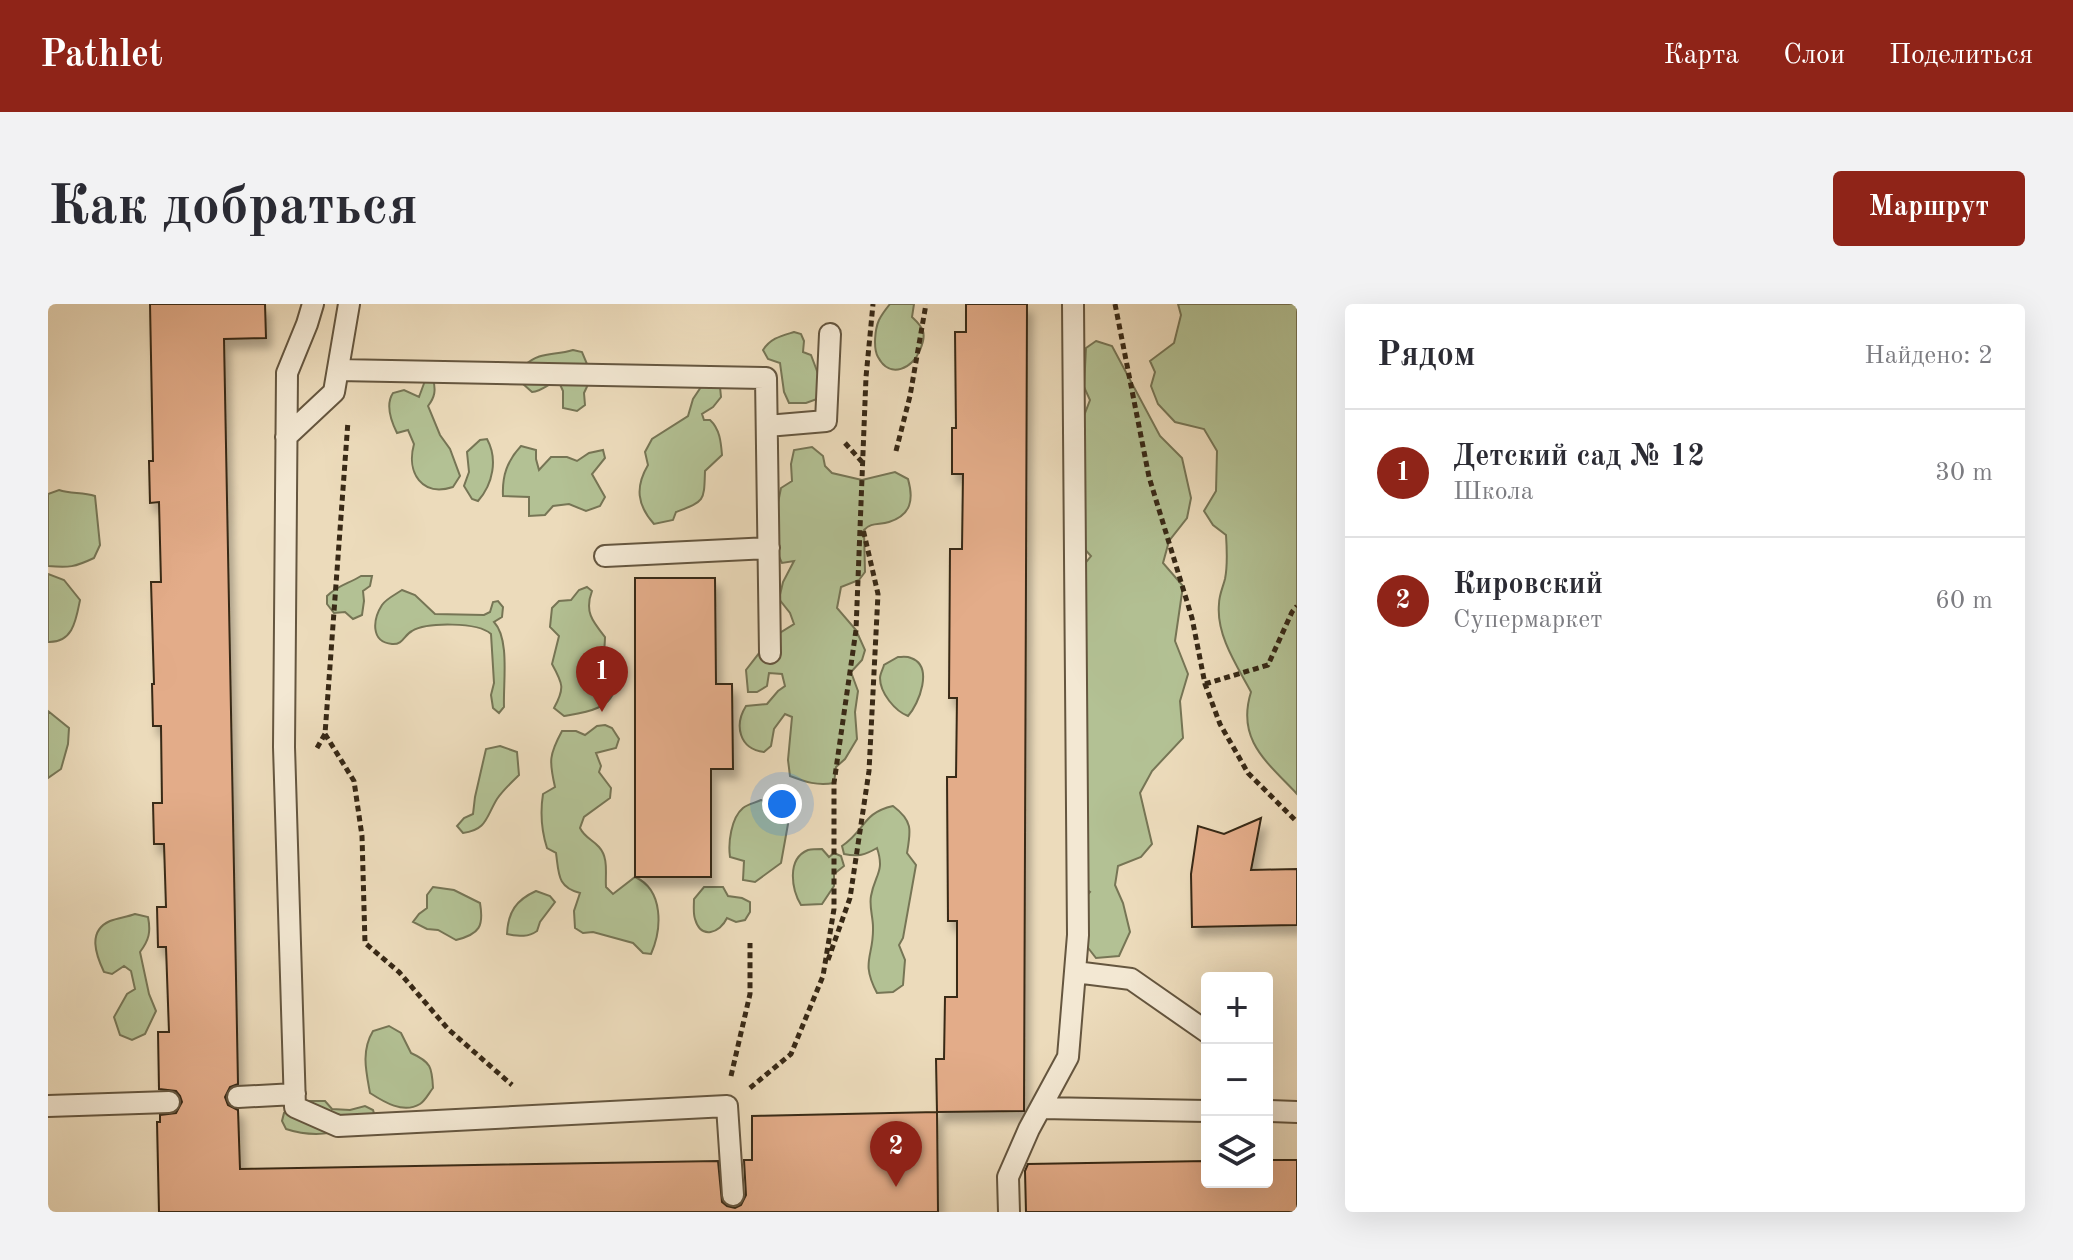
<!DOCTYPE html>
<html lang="ru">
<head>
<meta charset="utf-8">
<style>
	:root { --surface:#fff; --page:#f2f2f3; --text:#2b2b33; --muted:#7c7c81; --line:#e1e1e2; --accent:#8f2418 }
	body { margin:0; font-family:"Old Standard TT",serif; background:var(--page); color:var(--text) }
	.controls { position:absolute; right:24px; bottom:24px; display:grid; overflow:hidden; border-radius:8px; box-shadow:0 8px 32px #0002 }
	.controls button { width:72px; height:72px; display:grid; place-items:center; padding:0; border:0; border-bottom:2px solid var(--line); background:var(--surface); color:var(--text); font:40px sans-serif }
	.you { position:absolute; left:734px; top:500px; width:28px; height:28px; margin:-20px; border:6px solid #fff; border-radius:50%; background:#1a73e8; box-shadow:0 0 0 12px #1a73e833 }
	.badge { display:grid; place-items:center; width:52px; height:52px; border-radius:50%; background:var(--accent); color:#fff; font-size:26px; font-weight:700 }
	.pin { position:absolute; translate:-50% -66px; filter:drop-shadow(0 2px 4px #0008) }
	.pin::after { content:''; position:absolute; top:42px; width:28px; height:24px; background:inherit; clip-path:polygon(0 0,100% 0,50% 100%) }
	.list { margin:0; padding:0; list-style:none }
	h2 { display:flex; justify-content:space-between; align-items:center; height:104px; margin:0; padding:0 32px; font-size:34px }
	h2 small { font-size:26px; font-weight:400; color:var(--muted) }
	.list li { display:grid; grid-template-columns:52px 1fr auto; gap:24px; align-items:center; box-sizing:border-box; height:128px; padding:0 32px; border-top:2px solid var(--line) }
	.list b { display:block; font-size:30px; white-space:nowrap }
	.list p { margin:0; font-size:26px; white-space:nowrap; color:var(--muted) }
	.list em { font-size:26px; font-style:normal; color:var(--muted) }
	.icon { flex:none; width:44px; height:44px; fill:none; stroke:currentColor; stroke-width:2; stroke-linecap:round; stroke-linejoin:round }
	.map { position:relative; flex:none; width:1249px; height:908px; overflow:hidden; border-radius:8px }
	header { display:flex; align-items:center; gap:48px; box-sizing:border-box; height:112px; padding:0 40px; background:var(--accent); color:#fff }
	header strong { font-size:38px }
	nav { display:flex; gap:44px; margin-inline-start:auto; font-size:28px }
	.intro { display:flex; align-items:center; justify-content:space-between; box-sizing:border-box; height:192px; padding:0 48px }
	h1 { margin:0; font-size:56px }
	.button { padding:20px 36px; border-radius:8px; background:var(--accent); color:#fff; font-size:28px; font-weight:700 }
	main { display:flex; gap:48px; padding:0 48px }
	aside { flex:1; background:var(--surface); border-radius:8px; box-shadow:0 8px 32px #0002 }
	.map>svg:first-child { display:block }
</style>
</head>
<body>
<header>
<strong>Pathlet</strong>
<nav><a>Карта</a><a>Слои</a><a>Поделиться</a></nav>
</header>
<div class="intro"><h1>Как добраться</h1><a class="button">Маршрут</a></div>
<main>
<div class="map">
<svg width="1249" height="908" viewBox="0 0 1249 908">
	<defs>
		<filter id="shadow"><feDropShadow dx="5" dy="9" stdDeviation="4" flood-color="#0004"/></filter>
	</defs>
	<rect width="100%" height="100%" fill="#ecdbbb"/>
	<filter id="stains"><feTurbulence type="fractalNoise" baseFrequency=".0025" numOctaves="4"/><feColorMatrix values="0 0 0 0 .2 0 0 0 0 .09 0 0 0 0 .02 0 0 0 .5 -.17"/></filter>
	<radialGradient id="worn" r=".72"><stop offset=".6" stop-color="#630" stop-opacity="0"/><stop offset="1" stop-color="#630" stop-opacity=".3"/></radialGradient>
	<!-- green -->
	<path fill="#b3c194" stroke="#767555" stroke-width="2" d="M842,0H866L864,13C876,24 879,30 872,46C865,64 842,76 830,53C825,44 827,25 831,16C834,10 838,5 842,0Z
		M1130,0H1249V490C1219,458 1188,436 1203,388C1189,362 1168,331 1171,300C1171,291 1175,283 1177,275C1180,260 1179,246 1178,231L1165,221L1156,207L1168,187L1169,147L1156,125L1127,118L1110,100L1103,82L1107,68L1102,57L1126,39L1133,11Z
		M746,28L753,30L756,37L755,48L763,51L772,75L769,95L758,99H741L736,88L732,59L720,55L715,46C723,34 733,32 746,28Z
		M1048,37L1064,42L1112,132L1134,154L1143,194L1139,214L1121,237L1115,259L1135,282L1127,337L1140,370L1132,397L1135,434L1104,467L1092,489L1104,540L1093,553L1070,562L1067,581L1075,599L1082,628L1071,652L1048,654L1030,631L1029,603L1042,588L1029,578L1027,272L1043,252L1033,241L1034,117L1042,96L1036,83L1038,44Z
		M525,46L534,48L544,72L536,89L537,101L529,107L515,104V87L510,76C500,80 494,87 484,88L474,79L476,62C492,47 505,52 525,46Z
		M378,74L385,75C388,86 387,93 380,102L392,131L402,145L412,172L405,183C374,193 358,169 366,140L360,126L349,129C343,117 337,101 345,89L356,86L371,93Z
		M653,83H672L673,93L665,103L654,110L656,116H662C672,125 673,139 674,151L657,167C656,198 657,197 628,208L625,216L606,220C589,201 587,183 600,161L597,148L604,135L640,112L645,95Z
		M439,135C450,155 445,180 430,197L424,195L416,182L421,168L419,148L432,136Z
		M473,142L488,146V155L491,166L503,153H519L529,157L541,149L555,146L557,154L544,170L557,193L552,202L538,207L521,200L505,202L497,211L481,212V193L455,192C454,172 459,157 473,142Z
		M764,143L775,152L777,162L784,169L814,176L847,168L860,175C866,196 863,211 841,218C831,221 823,218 816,226L817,268L811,276L793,283L789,304L808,326L817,346L814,356L803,368L810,387L807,408L809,435L797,455L788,463L786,479C769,482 758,478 742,472L740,456L744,413L737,410L726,425L723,442L716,448C691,445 686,421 698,402L719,400L730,387L737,382L734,370L721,369L719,382L709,388H700L698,366L722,335L746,320L742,309L731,295L735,278L746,257L734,259C722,237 728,207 733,184L744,177L743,160L746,146Z
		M11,186C23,190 34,188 47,192L52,241L46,254C27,263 21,264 0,262V190Z
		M0,270L16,276L32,296C28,316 25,339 0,338Z
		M313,272H324L322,282L315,287L316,297L314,311L305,315L297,308L286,309L279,300V292C290,281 300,280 313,272Z
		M539,283L544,287C536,308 545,318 557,333C557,341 555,352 557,359C559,367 567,373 567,382C565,406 533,409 516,412L506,404C517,384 515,380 504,360L511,332L502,323L504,304L511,297L523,296L531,286Z
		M354,286L367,291L387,310L436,311L442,308L445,298L450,297L455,303L454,313L446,318C462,335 455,379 456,403L451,409L445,404L443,391L446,379L443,330C430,318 379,318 364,327C356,331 355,341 344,340C322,338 325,315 334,301C339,294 347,291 354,286Z
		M850,353C854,353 859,352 863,354C886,362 871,400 860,412C847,407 832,389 832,374C832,370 835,365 836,361Z
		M0,407L21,424L20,440L13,465L0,474Z
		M557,421L564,424L571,435L568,444L548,449L553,462L551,468L563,484L562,494L536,513L532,524C537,534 544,535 551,543C561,554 557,570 558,583L565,590L587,573C616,586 614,625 603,650L595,649L585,639L545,628L535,629L527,624L526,607L532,589C509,583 511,570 508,549L499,544C493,525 492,509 495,490L507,483C501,457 501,451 514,427H528L537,431L549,422Z
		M452,442L469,448L471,471C463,479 455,486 449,495C438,513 439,526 415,529L409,522L416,514L425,510L427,493L438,445Z
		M713,496L733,503L740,520L733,559L707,578L695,576L696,557L682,553C680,539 683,514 695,504C700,500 707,499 713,496Z
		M845,502C865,517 863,526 859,549L868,561L855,634L851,641L857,656L855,681L845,688L829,689C812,657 826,653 825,623C825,613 821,602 823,592C827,570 837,568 829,544C817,551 810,553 796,550L794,542C818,526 814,509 845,502Z
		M774,545L781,553L786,549L793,552L796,562L786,570V582L774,600L753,601C744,586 738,555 760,546C765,545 770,545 774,545Z
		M385,583L406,586L432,599C436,622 432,630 408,636L390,626L379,625L365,618L371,610L379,604V591Z
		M656,583H675L680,592L694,594L702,598V608L697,616L688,618L679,614C672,629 653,636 647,615C645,609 646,602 646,595Z
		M488,587L502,592L507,598L492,618L489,627C479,634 471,632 459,630C460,608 468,596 488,587Z
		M87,610L100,613C103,628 101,636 92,648L101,690L108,707L97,730L84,736L72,731L66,713L79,690L87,685L83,667L76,662L64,670L56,668C48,651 39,627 62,617C70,614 79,613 87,610Z
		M341,722L353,729L363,749C383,758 384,763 385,784C381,789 377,797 372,800C355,810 336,798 322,789C318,767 313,747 325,727Z
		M257,797H277L284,805L302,806L317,802L325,806L328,816C296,827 271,836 238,825L234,817L236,809Z"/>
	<!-- building -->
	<path fill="#e3ac89" stroke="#382916" stroke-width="2" filter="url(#shadow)" d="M102,0H217L218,34L176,35L190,780L182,783L177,793L180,801L190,806L192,865L670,857L674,898L679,902L687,904L693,901L698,891L696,856H704V812L889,808L890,908H111L109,818H112V811L128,809L134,798L132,792L128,787L111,785L110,728H121L118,643H110L109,603H118L116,540H106L105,499H114L113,422H105L104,380H106L103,278H113L111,198L102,199L101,157H105Z
		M918,0H979L976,807L889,808L888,755H896L897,693H909V617H900L899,473H908L909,394H901L902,245H914L915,170H904V124H908L907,28H918Z
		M587,274H667L668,380H684L685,465H663V573H587Z
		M1213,514L1203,566L1249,565V621L1144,623L1143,570L1150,522L1176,530Z
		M1219,856H1249V908H978L977,867L980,860L1159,857V878H1219Z"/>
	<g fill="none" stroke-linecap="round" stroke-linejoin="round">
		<!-- lane casing -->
		<g stroke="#65563f" stroke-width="24">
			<path id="lane" d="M265,0L259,20L239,69L236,443L247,803L290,822L679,802L685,891
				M290,66L718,74L722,349
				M719,122L778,117L782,30
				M238,133L286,88L301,0
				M557,252L721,244
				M1027,668L1083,675L1159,728
				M190,793L247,790
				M0,802L121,798
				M993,804L1159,807
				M1219,807L1249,808
				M961,908L960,873L981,825L1020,753L1030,631L1025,0"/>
		</g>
		<!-- path -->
		<path stroke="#382916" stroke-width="5" stroke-dasharray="6 4" stroke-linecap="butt" d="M1067,0L1101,173L1144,314L1157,380L1172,420L1200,469L1249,518
			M797,139L815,159
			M848,147L862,92L878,0
			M1157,380L1220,361L1244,308L1249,302
			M277,430L306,477L314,532L317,639L351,668L400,725L464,781
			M269,444L277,430L300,117
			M780,656L802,594L821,467L830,290L815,225
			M683,772L702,690V639
			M702,784L743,750L775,672L786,605V479L808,326L818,73L825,0"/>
		<!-- lane -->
		<use href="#lane" stroke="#f3e8d3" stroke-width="20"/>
	</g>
	<rect width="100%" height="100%" filter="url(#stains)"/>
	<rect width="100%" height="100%" fill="url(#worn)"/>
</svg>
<div class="controls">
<button>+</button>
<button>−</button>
<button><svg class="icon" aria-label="layers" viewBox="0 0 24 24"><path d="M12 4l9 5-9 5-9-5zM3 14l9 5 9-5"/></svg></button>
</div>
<div class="you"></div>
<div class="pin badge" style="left:554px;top:408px">1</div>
<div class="pin badge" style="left:848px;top:883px">2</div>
</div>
<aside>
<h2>Рядом<small>Найдено: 2</small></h2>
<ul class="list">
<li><span class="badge">1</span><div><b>Детский сад № 12</b><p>Школа</p></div><em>30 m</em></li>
<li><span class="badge">2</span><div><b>Кировский</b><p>Супермаркет</p></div><em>60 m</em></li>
</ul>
</aside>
</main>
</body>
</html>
